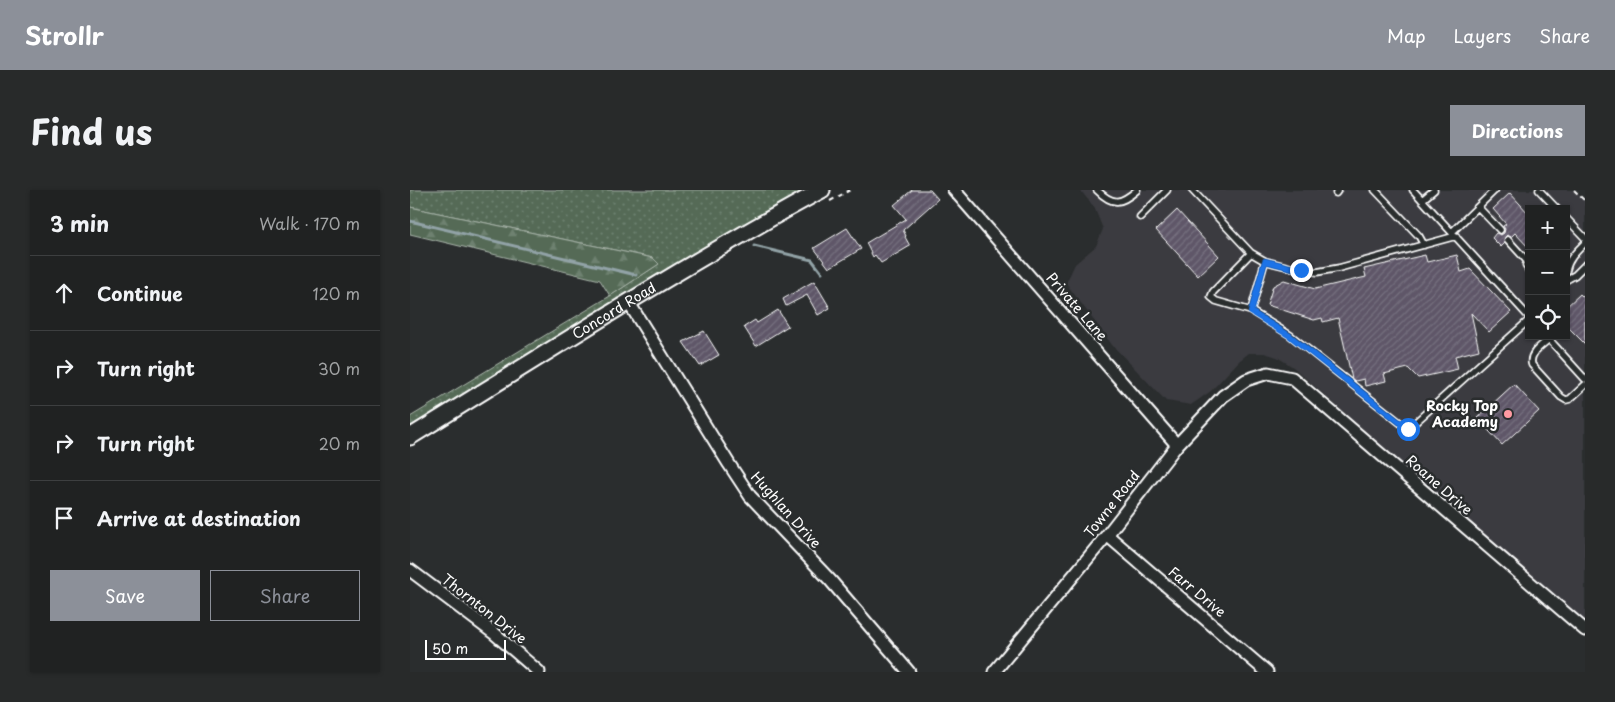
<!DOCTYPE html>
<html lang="en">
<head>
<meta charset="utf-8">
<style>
	:root { --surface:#202222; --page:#282a2a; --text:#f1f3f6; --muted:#a2a4a5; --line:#3d3f40; --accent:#8c9099 }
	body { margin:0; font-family:"Playpen Sans",sans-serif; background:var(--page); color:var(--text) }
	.controls { position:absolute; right:15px; top:15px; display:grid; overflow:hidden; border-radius:0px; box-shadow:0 1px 4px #0004 }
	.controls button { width:45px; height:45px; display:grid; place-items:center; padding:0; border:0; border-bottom:1px solid var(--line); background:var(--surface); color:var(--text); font:25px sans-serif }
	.scale { position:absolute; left:15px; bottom:12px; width:81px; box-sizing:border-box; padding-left:5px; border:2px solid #fff; border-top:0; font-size:14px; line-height:18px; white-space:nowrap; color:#fff; -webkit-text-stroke:4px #2a2d2e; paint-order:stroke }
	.stop { position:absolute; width:15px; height:15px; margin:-11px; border:4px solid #1a73e8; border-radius:50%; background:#fff }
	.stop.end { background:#1a73e8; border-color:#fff; box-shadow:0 1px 5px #0008 }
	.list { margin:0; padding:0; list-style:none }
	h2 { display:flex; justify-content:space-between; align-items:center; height:65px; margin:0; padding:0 20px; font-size:21px }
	h2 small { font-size:16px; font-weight:400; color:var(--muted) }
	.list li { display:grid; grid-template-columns:32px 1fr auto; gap:15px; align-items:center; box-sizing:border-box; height:75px; padding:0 20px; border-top:1px solid var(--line) }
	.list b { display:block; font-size:19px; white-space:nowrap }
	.list em { font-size:16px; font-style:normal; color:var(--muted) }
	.actions { display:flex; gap:10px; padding:15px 20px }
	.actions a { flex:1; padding:11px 0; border:1px solid var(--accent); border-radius:0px; text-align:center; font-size:18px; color:var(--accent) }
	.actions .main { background:var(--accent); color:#fff }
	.icon { flex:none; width:28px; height:28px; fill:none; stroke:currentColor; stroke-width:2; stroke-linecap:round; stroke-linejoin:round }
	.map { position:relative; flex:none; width:1175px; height:482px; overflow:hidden; border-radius:0px }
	header { display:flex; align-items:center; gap:30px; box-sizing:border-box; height:70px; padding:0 25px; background:var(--accent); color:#fff }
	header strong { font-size:24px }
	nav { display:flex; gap:28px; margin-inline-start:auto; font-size:18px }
	.intro { display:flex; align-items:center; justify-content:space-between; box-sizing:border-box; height:120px; padding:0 30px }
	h1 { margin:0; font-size:35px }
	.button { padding:12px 22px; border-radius:0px; background:var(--accent); color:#fff; font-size:18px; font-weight:700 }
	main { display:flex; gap:30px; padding:0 30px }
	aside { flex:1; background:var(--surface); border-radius:0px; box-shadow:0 1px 4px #0004 }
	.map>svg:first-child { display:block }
</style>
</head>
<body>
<header>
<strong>Strollr</strong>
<nav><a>Map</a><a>Layers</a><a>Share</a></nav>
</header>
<div class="intro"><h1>Find us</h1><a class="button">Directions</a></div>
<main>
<aside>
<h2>3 min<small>Walk · 170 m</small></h2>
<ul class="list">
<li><svg class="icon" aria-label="ahead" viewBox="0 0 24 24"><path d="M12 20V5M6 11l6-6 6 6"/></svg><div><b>Continue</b></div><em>120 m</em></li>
<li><svg class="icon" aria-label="right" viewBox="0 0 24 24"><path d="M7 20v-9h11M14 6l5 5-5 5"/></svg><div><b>Turn right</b></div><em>30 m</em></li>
<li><svg class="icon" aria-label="right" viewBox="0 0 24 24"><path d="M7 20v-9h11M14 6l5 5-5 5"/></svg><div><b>Turn right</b></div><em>20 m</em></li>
<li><svg class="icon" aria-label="arrive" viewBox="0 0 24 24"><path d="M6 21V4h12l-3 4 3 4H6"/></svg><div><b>Arrive at destination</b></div></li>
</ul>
<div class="actions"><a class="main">Save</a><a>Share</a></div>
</aside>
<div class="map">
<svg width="1175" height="482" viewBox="0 0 1175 482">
	<defs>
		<pattern id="grass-dots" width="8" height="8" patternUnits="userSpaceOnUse" patternTransform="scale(1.25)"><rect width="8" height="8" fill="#556b57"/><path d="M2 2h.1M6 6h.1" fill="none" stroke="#6e8170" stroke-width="1.8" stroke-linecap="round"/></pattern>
		<pattern id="forest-firs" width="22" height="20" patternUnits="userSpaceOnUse" patternTransform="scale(1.25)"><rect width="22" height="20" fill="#556b57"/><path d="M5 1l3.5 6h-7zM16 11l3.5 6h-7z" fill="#6e8170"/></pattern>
		<pattern id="building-hatch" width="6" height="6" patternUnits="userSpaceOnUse" patternTransform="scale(1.25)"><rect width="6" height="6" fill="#5e5768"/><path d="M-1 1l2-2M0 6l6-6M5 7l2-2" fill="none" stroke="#76707f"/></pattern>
	</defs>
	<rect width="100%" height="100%" fill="#2a2d2e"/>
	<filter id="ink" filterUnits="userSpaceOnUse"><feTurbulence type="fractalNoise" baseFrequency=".02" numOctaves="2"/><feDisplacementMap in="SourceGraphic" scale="10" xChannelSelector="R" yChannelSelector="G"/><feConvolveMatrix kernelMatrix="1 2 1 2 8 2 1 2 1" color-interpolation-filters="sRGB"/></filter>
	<g filter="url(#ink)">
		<!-- built -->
		<path fill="#3a3a3f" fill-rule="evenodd" d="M670,0H1164L1175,11V434L976,260L883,177L867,167L854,163H839L829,171L801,201L781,215L756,211L702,155L656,93L665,74L686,56L693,39L684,17ZM1119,19H1156V146H1119Z"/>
		<!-- grass -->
		<path fill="url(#grass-dots)" stroke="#aab5ab" d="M0,0H393L0,238V227L200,106L249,74L243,68L0,17Z"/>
		<!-- forest -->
		<path fill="url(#forest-firs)" stroke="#aab5ab" d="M0,17L243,68L249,74L200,106L190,90L0,44Z"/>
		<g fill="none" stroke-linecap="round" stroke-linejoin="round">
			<!-- stream -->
			<path stroke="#92a3a7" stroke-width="3" d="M0,31L226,85
				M344,56L402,70L412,83"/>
		</g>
		<!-- building -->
		<path fill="url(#building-hatch)" stroke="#fff" d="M502,0H520L528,9L493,40L496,46L495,47L500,56L471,73L465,65L463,67L456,53L496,29L484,15Z
			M1100,3L1119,24V58L1105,43L1101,47L1097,45L1095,47V53L1091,57L1082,48L1086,43L1091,45L1094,43L1095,39L1093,36L1096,34L1083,19Z
			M767,20L809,66L788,86L746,40Z
			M437,38L451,59L419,78L404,58Z
			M1015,65L1017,72L1047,65L1051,82L1060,79L1101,122L1079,142L1061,123L1069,160L1045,166L1048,179L1008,188L998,178L974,184L976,191L955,196L954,189L945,191L942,189L928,128L913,132L912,128L904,130L857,115L863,96L874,90L905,99L956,87L954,79Z
			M404,91L420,118L408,125L397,105L376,116L373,109Z
			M1170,104L1175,109V154L1156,135V117Z
			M368,120L378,136L346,156L334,137L345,130L347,133Z
			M294,141L309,165L290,176L273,152Z
			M1104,194L1129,221L1092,255L1067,228Z"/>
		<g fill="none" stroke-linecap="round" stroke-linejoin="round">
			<!-- service casing -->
			<g stroke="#fff" stroke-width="9">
				<path id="service" d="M687,0C703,16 711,14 727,0
					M782,0L841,63L855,71L841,121L880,145L998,239L1119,130
					M965,0L1009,46L1014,55
					M1003,0L1119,127
					M1129,0L1147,19
					M926,3L928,0
					M1012,10L1024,0
					M1068,17L1090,40
					M730,27L757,0
					M1156,28L1175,48
					M1042,42L1085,0
					M1098,50L1118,72
					M841,63L803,102L801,107L806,111L841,121
					M855,71L891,80L907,82L929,78L1046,46
					M1119,71L1116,75L1119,81
					M1156,81C1158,69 1167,61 1175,53
					M1156,90L1165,85L1175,75
					M1136,146L1175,189
					M1139,149C1131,156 1118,164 1122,175L1151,207L1156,210L1160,209L1175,195"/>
			</g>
			<!-- minor casing -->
			<g stroke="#fff" stroke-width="15">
				<path id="minor" d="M544,0L767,255
					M219,113L319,274L340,306L420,390L499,482
					M697,345L857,482
					M0,380L85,444L129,482
					M584,482L697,345L767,255L813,206L836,190L858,183L882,188L1175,440"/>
			</g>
			<!-- tertiary casing -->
			<g stroke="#fff" stroke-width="19">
				<g id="tertiary">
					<path id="s1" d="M0,247C136,163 272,76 412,0"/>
				</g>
			</g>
			<!-- path -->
			<path stroke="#fff" stroke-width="2" stroke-dasharray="5 4" stroke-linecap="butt" d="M1164,0L1175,11
				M420,11L440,0"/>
			<!-- service -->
			<use href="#service" stroke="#2a2d2e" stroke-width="5.5"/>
			<!-- minor -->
			<use href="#minor" stroke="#2a2d2e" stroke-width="11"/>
			<!-- tertiary -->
			<use href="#tertiary" stroke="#2a2d2e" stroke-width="15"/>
		</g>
	</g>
	<g fill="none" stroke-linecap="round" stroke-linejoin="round" filter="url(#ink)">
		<!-- route -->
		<path stroke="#1a73e8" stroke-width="6" d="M891,80L855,71L841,122L880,146L998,239"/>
	</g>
	<!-- markers -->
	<circle fill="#ff9aa2" stroke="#2a2d2e" stroke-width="2" cx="1098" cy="224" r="5"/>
	<g text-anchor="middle" stroke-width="5" stroke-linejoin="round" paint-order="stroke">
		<!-- street labels -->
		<g font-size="14" fill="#fff" stroke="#2a2d2e">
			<text transform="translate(667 117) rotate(49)" y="5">Private Lane</text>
			<text dy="5" stroke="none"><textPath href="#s1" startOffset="240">Concord Road</textPath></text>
			<text transform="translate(1029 295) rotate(41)" y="5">Roane Drive</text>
			<text transform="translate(702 314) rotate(-52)" y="5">Towne Road</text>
			<text transform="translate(376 320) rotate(48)" y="5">Hughlan Drive</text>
			<text transform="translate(787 402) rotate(40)" y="5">Farr Drive</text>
			<text transform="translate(74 419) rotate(38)" y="5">Thornton Drive</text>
		</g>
		<!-- poi labels -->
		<g font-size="14" font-weight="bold" fill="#fff" stroke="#2a2d2e" text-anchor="end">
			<text x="1088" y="221">Rocky Top<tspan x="1088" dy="16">Academy</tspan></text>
		</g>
	</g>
</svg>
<div class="controls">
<button>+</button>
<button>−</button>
<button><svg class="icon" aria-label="locate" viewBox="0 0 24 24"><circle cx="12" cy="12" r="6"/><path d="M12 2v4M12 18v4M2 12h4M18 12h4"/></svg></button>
</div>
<div class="scale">50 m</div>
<div class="stop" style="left:998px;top:239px"></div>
<div class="stop end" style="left:891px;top:80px"></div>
</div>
</main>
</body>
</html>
